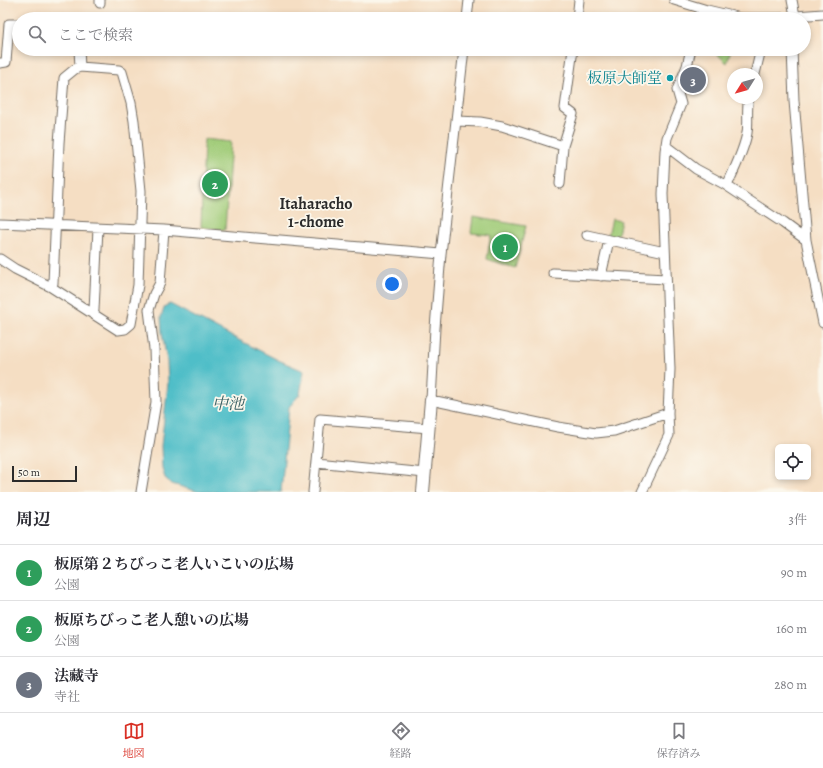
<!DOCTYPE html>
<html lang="ja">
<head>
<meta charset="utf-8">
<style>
	:root { --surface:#fff; --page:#f7f7f7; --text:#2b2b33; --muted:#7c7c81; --line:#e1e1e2; --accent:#d93025 }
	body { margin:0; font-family:Alegreya,"Noto Serif JP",serif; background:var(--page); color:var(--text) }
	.controls { position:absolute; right:12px; bottom:12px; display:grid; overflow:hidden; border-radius:6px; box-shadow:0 2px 6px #0003 }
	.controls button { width:36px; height:36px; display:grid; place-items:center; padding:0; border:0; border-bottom:1px solid var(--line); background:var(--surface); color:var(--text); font:20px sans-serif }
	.compass { position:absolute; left:727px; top:68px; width:36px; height:36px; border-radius:50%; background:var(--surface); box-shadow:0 2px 6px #0003; rotate:233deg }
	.scale { position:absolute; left:12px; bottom:10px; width:65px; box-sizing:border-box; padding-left:4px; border:2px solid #2b2b2b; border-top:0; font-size:11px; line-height:14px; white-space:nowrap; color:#2b2b2b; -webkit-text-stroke:3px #fbf7ec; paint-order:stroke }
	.you { position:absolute; left:392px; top:284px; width:14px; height:14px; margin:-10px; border:3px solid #fff; border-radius:50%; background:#1a73e8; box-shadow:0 0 0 6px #1a73e833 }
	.badge { display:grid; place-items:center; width:26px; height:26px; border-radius:50%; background:var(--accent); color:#fff; font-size:13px; font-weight:700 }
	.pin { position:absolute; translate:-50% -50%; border:2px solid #fff; box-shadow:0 1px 4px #0006 }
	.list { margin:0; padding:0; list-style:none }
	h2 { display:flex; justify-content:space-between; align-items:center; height:52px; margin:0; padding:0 16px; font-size:17px }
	h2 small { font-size:13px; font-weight:400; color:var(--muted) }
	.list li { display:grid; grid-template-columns:26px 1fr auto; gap:12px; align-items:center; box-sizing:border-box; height:56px; padding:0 16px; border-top:1px solid var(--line) }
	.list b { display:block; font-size:15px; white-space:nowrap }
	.list p { margin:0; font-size:13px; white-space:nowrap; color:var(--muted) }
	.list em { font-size:13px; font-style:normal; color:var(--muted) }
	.icon { flex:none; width:22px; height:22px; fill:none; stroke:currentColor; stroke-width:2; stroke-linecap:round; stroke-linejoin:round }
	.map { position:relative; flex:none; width:823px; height:492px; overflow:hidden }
	.search { position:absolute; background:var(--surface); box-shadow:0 2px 6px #0003; left:12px; right:12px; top:12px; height:44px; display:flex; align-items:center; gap:10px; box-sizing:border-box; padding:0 14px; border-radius:22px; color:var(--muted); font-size:15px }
	.sheet { height:220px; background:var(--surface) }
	nav { display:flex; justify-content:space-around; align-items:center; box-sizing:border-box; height:56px; border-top:1px solid var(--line); background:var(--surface); font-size:11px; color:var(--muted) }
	nav a { display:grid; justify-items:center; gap:2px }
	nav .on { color:var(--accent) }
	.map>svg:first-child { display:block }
</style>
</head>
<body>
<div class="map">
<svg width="823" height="492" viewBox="0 0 823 492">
	<rect width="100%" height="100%" fill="#fbf7ec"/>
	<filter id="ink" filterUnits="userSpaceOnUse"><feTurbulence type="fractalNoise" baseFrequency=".025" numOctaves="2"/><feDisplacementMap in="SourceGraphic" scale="8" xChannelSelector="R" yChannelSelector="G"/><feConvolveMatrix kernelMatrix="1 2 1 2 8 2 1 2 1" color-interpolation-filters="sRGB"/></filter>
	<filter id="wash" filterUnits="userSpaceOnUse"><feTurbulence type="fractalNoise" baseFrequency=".012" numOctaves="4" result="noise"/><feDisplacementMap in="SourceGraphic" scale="16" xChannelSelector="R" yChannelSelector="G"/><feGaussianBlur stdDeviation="0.9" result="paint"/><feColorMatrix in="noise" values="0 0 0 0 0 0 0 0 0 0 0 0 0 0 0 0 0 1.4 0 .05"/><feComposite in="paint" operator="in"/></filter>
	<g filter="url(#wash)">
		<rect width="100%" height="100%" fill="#f5dec3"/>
		<!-- green -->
		<path fill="#a1cc79" stroke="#667c52" d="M711,49H731L727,63L713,50Z
			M204,139L231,142L225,230L201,227Z
			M473,217L526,226L515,268L487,259L491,235L471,233Z
			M612,219L621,221L617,238L608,236Z"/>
		<!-- water -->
		<path fill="#50bec8" stroke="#3e747a" d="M170,304L233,337L278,360L304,371L300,394L289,407L281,492H199L172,484L165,478L162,468L161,446L168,383L167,361L162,333L161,317L165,306Z"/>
	</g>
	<g filter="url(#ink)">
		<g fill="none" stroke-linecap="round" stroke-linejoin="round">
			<!-- minor casing -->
			<g stroke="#726a60" stroke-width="11">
				<path id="minor" d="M674,0L707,10L741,18H790L795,16L823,14
					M792,0L795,16
					M100,3V0
					M467,19L469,0
					M577,19L579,0
					M699,19L702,9
					M79,49L80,67
					M464,49L441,254L435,328L431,400L558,427L596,433L614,431L668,413L670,369L663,194L665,151L667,138L681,104L677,90L687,66L691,49
					M792,49L794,101L806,240L823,323
					M0,63L6,62L9,24H19
					M755,74L761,49
					M457,121L480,122L502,126L563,146
					M666,146L696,169L724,184L783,223L806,240
					M560,184L563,146L573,114L565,108L573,49
					M727,186C734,169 744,151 747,133C749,121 746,109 749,98
					M0,223L164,230L441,254
					M587,235L665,252
					M0,259L15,269L51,287L118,330L125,329L131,324L138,285L141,191L134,121L131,103L122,72L119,70L80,67L75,69L64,78L59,143L53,283L51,287
					M553,273L666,279
					M601,276L609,240
					M90,311L94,310L98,228
					M316,462L425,473
					M141,492L156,402L154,349L149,310L154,294L160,283L164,230
					M313,492L320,419L429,428
					M642,492L669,435L668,413"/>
			</g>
			<!-- tertiary casing -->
			<g stroke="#726a60" stroke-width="14">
				<path id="tertiary" d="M423,492L431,400"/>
			</g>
			<!-- minor -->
			<use href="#minor" stroke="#fff" stroke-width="9"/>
			<!-- tertiary -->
			<use href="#tertiary" stroke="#fff" stroke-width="12"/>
		</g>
	</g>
	<!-- markers -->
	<circle fill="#0f9aa8" stroke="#fbf7ec" stroke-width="1.5" cx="670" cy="78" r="4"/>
	<g text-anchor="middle" stroke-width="3.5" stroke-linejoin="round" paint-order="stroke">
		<!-- culture labels -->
		<g font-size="15" fill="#0d838f" stroke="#fbf7ec" text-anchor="end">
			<text x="662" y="83">板原大師堂</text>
		</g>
		<!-- neighbourhood labels -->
		<g font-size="16" font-weight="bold" fill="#2b2b2b" stroke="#fbf7ec">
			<text x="316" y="209">Itaharacho<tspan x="316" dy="18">1-chome</tspan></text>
		</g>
		<!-- water labels -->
		<g font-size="16" font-style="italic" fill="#385e62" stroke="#fbf7ec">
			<text x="228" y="409">中池</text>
		</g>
	</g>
</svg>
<div class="controls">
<button><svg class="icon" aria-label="locate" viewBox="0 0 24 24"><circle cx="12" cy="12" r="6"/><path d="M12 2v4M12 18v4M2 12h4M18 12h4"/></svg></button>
</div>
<svg class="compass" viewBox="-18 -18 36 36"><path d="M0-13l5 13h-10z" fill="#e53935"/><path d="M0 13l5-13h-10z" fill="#7c7c81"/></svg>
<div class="scale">50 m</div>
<div class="you"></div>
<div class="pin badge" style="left:505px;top:247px;background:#2e9e5b">1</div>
<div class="pin badge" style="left:215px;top:184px;background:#2e9e5b">2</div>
<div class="pin badge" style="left:693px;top:80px;background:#6b7280">3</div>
<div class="search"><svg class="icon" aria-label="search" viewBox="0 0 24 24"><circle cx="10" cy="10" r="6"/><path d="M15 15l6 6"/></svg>ここで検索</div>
</div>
<section class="sheet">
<h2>周辺<small>3件</small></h2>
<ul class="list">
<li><span class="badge" style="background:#2e9e5b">1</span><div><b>板原第２ちびっこ老人いこいの広場</b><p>公園</p></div><em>90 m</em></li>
<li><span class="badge" style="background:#2e9e5b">2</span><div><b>板原ちびっこ老人憩いの広場</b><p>公園</p></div><em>160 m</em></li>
<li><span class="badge" style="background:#6b7280">3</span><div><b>法藏寺</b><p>寺社</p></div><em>280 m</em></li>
</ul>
</section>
<nav>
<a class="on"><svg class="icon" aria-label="map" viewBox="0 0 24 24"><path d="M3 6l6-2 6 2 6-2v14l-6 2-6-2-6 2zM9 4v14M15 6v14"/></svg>地図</a>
<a><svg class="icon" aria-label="directions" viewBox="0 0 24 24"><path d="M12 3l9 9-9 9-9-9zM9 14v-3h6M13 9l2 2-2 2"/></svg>経路</a>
<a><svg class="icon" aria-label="saved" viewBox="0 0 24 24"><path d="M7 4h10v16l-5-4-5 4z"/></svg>保存済み</a>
</nav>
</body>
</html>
